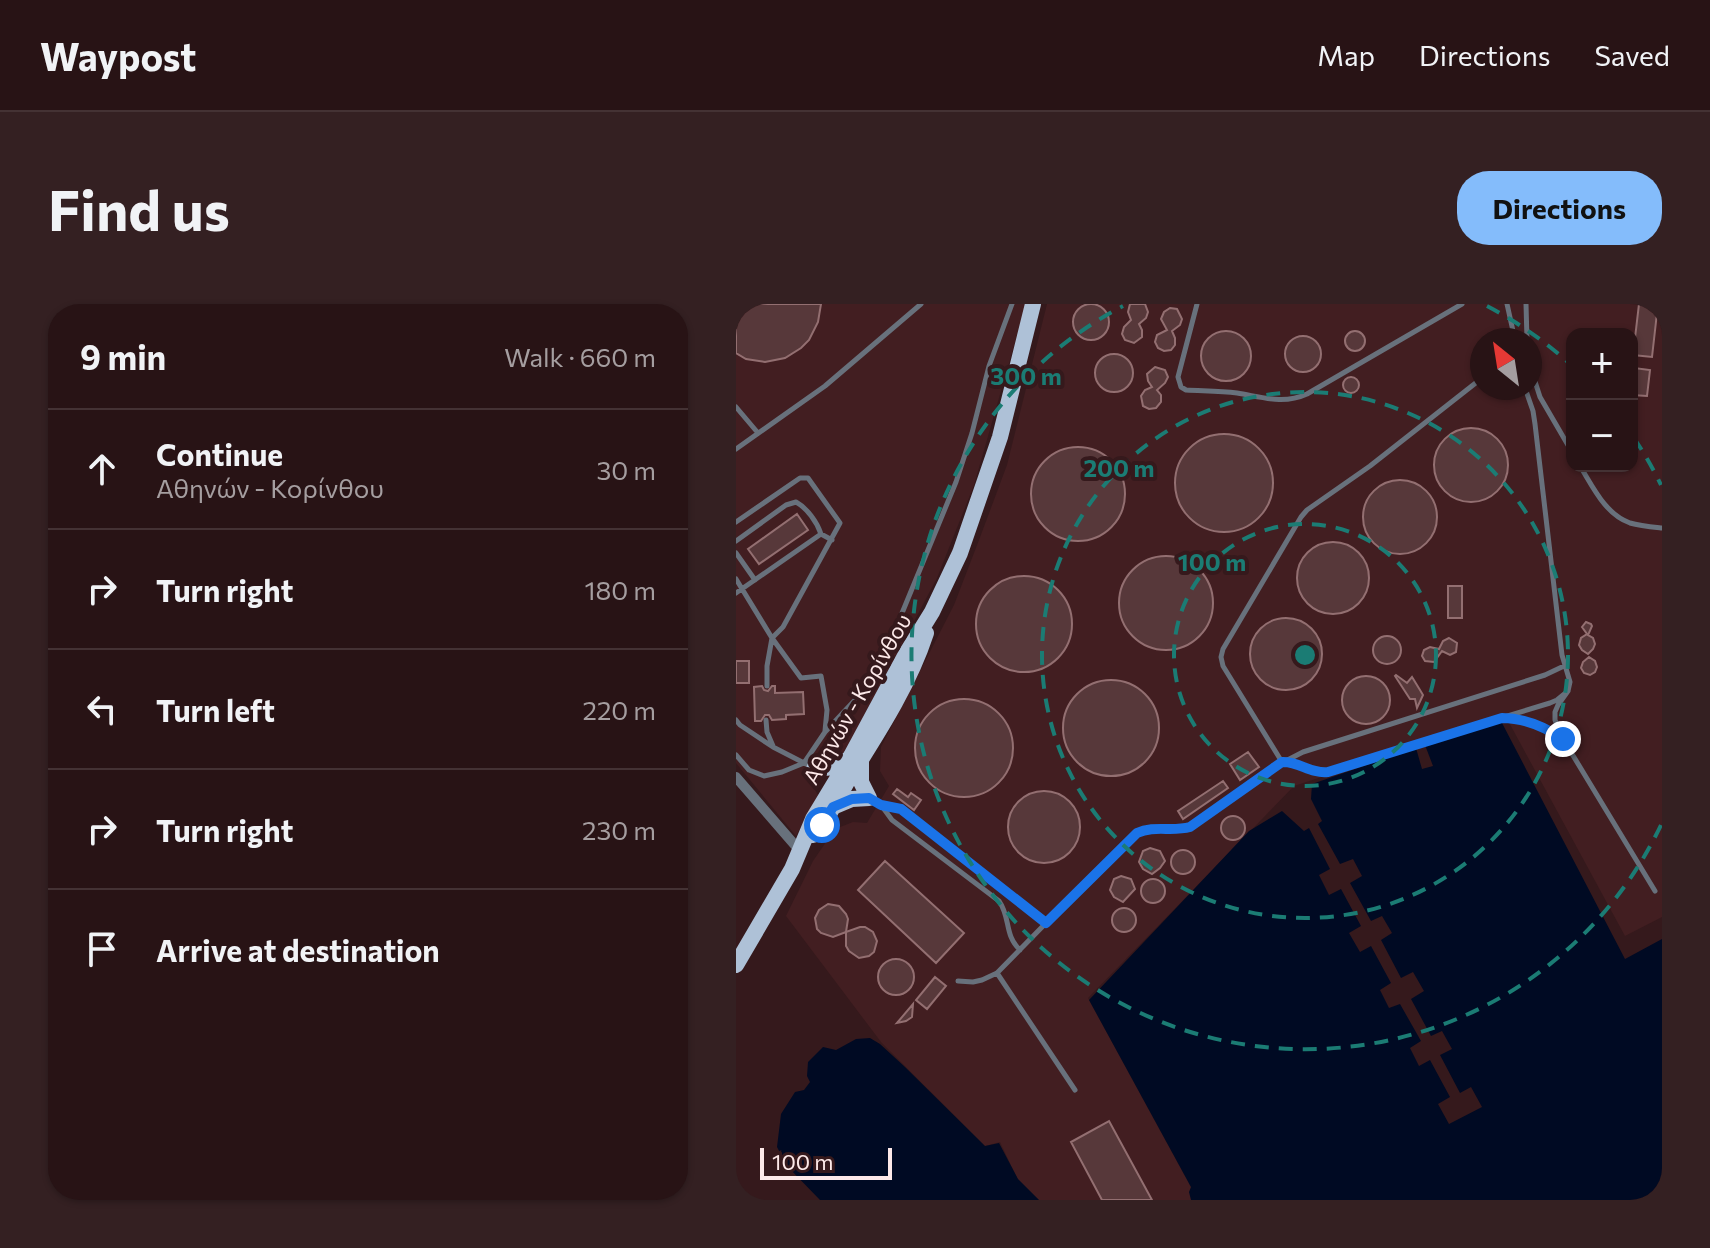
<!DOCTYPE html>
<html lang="en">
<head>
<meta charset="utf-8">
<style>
	:root { --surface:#281315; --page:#342022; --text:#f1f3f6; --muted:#a59ea0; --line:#443234; --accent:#84bcfb }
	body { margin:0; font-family:Commissioner,sans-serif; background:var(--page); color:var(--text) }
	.controls { position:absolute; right:24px; top:24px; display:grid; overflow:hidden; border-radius:16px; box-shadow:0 2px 6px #0004 }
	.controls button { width:72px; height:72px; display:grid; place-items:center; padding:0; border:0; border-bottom:2px solid var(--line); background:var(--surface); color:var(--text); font:40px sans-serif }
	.compass { position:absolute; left:734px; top:24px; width:72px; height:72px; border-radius:50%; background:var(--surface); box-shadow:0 2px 6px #0004; rotate:330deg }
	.scale { position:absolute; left:24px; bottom:20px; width:132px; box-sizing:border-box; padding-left:8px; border:4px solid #fde9e9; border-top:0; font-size:22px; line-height:28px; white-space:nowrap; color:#fde9e9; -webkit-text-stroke:6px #35191c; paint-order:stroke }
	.stop { position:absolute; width:24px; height:24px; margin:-18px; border:6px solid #1a73e8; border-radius:50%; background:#fff }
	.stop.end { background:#1a73e8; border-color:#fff; box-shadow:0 2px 8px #0008 }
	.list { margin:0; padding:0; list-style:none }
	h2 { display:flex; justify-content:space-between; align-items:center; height:104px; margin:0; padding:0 32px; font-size:34px }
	h2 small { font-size:26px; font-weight:400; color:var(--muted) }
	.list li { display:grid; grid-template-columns:52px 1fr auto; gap:24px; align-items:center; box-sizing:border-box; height:120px; padding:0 32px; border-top:2px solid var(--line) }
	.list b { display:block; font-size:30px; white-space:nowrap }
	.list p { margin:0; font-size:26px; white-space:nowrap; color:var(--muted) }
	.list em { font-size:26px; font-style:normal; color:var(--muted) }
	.icon { flex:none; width:44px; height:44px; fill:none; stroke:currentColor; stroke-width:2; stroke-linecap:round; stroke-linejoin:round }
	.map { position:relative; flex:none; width:926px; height:896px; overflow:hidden; border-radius:32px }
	header { display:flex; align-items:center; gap:48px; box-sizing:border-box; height:112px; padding:0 40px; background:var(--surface); border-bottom:2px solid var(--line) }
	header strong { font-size:38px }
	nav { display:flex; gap:44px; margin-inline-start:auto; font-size:28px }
	.intro { display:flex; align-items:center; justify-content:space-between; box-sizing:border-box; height:192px; padding:0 48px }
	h1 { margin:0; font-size:56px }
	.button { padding:20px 36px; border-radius:32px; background:var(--accent); color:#111; font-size:28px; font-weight:700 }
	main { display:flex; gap:48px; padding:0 48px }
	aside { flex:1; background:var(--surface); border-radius:32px; box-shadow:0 2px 6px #0004 }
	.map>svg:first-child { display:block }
</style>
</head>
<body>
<header>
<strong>Waypost</strong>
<nav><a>Map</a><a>Directions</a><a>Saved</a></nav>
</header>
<div class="intro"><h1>Find us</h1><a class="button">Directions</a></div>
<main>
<aside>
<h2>9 min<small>Walk · 660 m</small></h2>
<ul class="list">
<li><svg class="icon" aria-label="ahead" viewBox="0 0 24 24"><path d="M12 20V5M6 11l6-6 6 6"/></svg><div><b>Continue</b><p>Αθηνών - Κορίνθου</p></div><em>30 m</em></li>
<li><svg class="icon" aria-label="right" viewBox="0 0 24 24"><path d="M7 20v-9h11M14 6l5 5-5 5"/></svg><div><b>Turn right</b></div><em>180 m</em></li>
<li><svg class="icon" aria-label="left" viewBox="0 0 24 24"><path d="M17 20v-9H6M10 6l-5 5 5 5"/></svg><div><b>Turn left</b></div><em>220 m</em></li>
<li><svg class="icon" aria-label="right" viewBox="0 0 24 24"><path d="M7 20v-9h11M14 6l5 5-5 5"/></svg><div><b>Turn right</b></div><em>230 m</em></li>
<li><svg class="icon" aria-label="arrive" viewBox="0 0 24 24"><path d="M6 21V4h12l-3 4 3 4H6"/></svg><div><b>Arrive at destination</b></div></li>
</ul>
</aside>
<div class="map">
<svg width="926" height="896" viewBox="0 0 926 896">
	<rect width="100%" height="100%" fill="#35191c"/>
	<!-- built -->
	<path fill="#421e21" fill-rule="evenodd" d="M0,0H290L238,181L201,274L107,451L90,453L75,479L82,491L60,532L0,459Z
		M311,0H926V613L889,632L770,413L558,482L352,694L462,896H303L282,876L264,838L249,842L145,738L50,612L77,557L99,525L117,518L131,519L153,482L144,467L145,443L218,301L243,236L271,161ZM836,30H896V162H836ZM746,36H794V84H746Z"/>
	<!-- water -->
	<path fill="#000a23" d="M765,417L889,655L926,635V896H455L453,888L455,883L353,696L513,527L546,507L568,527L573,524L594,565L583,571L593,591L605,585L625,622L613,629L624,648L635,642L655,679L644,686L653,704L664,700L685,737L674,744L683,762L694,756L714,793L702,800L713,820L746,803L735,783L724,789L704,751L716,745L706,727L695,732L675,695L688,687L677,668L665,674L645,636L656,629L646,612L635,617L614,579L626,572L617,555L604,560L582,520L586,517L575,495L576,480L680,444L686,465L697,462L689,441Z
		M134,734L144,740L169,763L249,842L263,839L282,875L303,896H84L51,862L41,843L45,810L59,788L68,786L74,778L71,772L72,758L87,743L100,746L120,735Z"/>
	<!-- building -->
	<path fill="#57383a" stroke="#936f71" stroke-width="2" d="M337 18a18 18 0 1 1 36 0a18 18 0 1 1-36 0Z
		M0,0H85L82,18L73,36L65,44L49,54L29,58L10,55L0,49Z
		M394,0H409L412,8L410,14L403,20L406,26V33L398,39L389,36L386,30L388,23L395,16L392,8Z
		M903,0H922L916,53L897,51Z
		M434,4L441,5L446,15L444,21L436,27L439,34V41L435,46L428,47L422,44L419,38L421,31L431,26L425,15L428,8Z
		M609 37a10 10 0 1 1 20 0a10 10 0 1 1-20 0Z
		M465 52a25 25 0 1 1 50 0a25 25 0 1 1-50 0Z
		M549 50a18 18 0 1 1 36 0a18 18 0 1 1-36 0Z
		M359 69a19 19 0 1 1 38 0a19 19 0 1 1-38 0Z
		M419,63L429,66L432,73L429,79L421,86L425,91V98L420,104L413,105L407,102L405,92L409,86L416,83L412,77L411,70Z
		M898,64L914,66L911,92L896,91Z
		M607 81a8 8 0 1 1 16 0a8 8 0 1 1-16 0Z
		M698 161a37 37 0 1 1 74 0a37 37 0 1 1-74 0Z
		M439 179a49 49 0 1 1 98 0a49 49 0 1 1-98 0Z
		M295 190a47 47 0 1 1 94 0a47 47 0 1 1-94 0Z
		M627 213a37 37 0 1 1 74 0a37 37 0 1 1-74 0Z
		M61,210L72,226L23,260L12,245Z
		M561 274a36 36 0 1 1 72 0a36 36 0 1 1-72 0Z
		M383 299a47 47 0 1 1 94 0a47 47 0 1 1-94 0Z
		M240 320a48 48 0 1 1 96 0a48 48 0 1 1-96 0Z
		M712,282H726V314H712Z
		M514 350a36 36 0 1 1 72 0a36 36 0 1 1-72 0Z
		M850,318L855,320L856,322L852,331L857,334L859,340L857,345L852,350L846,346L843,341L845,334L851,330L846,323Z
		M637 346a14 14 0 1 1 28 0a14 14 0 1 1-28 0Z
		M713,334L721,339L720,348L714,351L706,347L698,358L689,357L686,352L688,346L694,343L703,345L707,337Z
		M853,353L859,357L861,363L859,368L854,371L848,369L845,364L847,358Z
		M0,357H13V379H0Z
		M660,371L671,379L676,373L684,386L687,391L681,404L679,395H674L659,372Z
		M606 396a24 24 0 1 1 48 0a24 24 0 1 1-48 0Z
		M327 424a48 48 0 1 1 96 0a48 48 0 1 1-96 0Z
		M26,382L28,386L32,387L36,382H39V389L67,388L68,410L50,411V415L36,416L33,411H29L25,417H19L18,383Z
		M179 444a49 49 0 1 1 98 0a49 49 0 1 1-98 0Z
		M512,448L523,463L504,476L494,460Z
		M487,477L492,484L447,515L442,507Z
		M161,485L172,493L175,489L185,496L178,506L157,490Z
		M272 523a36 36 0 1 1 72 0a36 36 0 1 1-72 0Z
		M485 524a12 12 0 1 1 24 0a12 12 0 1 1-24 0Z
		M414,544L424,547L429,557L424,564L416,570L407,565L403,558L407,547Z
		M435 558a12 12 0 1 1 24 0a12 12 0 1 1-24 0Z
		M149,557L228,629L200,659L122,586Z
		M385,572L395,575L399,585L387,598L378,593L374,586L378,575Z
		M405 587a12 12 0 1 1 24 0a12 12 0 1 1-24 0Z
		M92,600L103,602L110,610L112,615L110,628L124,623H129L137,628L141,637L138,648L133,652L123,654L113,647L110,642V628L97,633L85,629L81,625L79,614L83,606Z
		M376 616a12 12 0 1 1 24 0a12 12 0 1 1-24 0Z
		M142 673a18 18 0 1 1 36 0a18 18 0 1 1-36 0Z
		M199,673L210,682L191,705L180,696Z
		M177,700L176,713L170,717L161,719Z
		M373,817L416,896H366L335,838Z"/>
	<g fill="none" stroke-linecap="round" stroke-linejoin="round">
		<!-- lane -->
		<path stroke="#68717c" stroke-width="5" d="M461,0L442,73L445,83L450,86C467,87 484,87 501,89C526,93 547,101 571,90L726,0
			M771,0L779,36
			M790,0L791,36
			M794,62L804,93L836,148
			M746,74L634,162L571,206L565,213L487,345L485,353L487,362L546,458C561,457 569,466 583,469L814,399L821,396L832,387
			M789,84L797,107L799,120L826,351L834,378L832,387L822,401L819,408V416L827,435L919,587
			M0,103L22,129
			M0,145L89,82L185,0
			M844,162C857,183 869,210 894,219C904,222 916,223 926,224
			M0,218L64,174H72L104,219L47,323L36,334L31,362V382
			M0,237L50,201L60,198C71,204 81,218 85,230
			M0,249L19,276
			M0,275L36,334L65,374L85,372L91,406L89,427
			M0,289L85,230L96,236
			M769,414L800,420L827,435
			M0,416L4,421L37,443L70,460
			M30,416L31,428L37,442
			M0,451L13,466L28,472L46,468L68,459L89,428L119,396L157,331L220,178L236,129L253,62L276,0
			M135,495L145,501L156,516L263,597C275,614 268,631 284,646
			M146,501L165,505L173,510L310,619
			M261,669L339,786
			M222,677L237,678L246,676L261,669L310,619L401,529C418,521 436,528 454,523L536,464L567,448L809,371L828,362"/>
		<!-- street -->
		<path stroke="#68717c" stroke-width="10" d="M0,473L64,547"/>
		<!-- primary -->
		<path stroke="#aec1d7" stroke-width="16" d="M78,465L98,463L111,456
			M97,503L116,495L133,494L125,478V458
			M77,531C93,514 102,493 114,473C143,427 173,381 190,329
			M0,661L56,565L77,515L115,452L170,350L196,308L224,249L264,133L297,0"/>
	</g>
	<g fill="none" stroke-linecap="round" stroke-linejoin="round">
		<!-- route -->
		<path stroke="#1a73e8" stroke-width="10" d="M86,521L97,503L116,495L133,494L145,501L165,505L310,619L401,529C418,521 436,528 454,523L546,458C563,457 574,470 592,468L766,414C789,414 809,423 827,435"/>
	</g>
	<!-- distance rings -->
	<g fill="none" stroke="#1b7c74" stroke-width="4" stroke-dasharray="14 10">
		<circle cx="569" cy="351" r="131"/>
		<circle cx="569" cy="351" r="263"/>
		<path d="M925 521A394 394 0 1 1 387 2M751 2A394 394 0 0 1 835 61M898 134A394 394 0 0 1 925 181"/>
	</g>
	<g text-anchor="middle" stroke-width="8" stroke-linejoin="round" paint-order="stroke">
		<!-- street labels -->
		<g font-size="22" fill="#fde9e9" stroke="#35191c">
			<text transform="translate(121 395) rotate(-60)" y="8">Αθηνών - Κορίνθου</text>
		</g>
	</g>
	<circle cx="569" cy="351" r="12" fill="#1b7c74" stroke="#35191c" stroke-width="4"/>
	<g font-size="24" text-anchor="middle" font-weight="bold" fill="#1b7c74" stroke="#35191c" stroke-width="8" stroke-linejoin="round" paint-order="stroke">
		<text x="290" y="81">300 m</text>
		<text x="383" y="173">200 m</text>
		<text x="476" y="267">100 m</text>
	</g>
</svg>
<div class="controls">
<button>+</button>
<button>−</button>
</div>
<svg class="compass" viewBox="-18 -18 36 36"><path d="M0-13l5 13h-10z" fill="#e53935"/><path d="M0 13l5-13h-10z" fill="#a59ea0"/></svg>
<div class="scale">100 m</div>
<div class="stop" style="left:86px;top:521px"></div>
<div class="stop end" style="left:827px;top:435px"></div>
</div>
</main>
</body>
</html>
